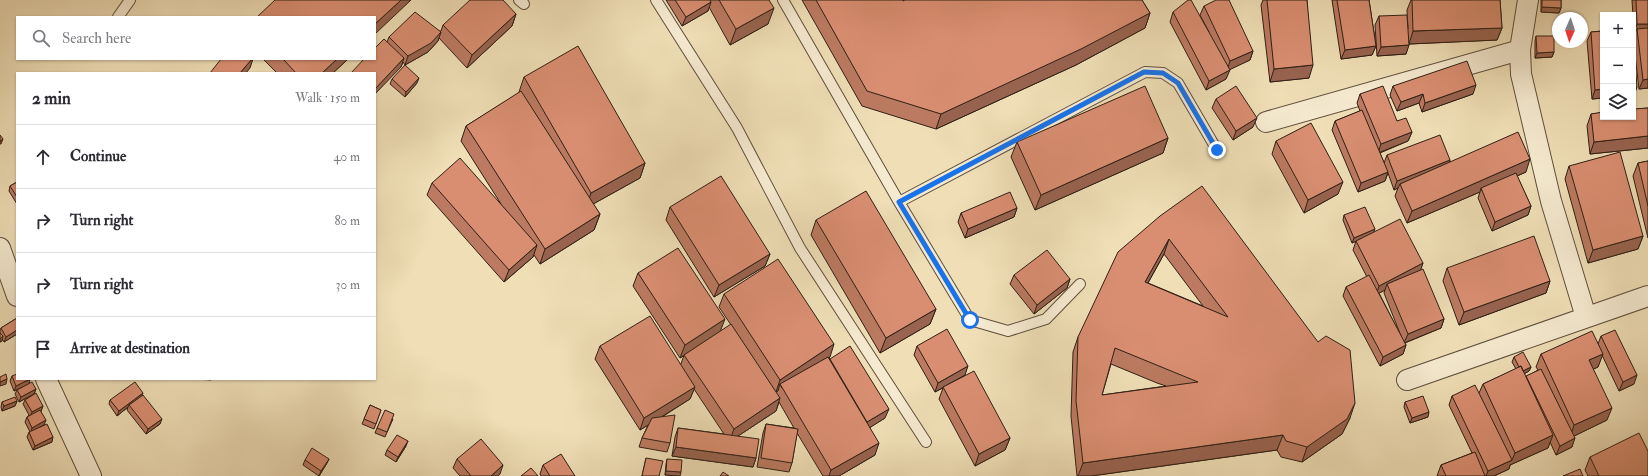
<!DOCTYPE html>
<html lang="en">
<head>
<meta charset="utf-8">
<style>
	:root { --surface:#fff; --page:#f2f2f3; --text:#2b2b33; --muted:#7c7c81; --line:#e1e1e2 }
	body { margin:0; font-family:"IM FELL Double Pica",serif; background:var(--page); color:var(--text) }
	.controls { position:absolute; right:12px; top:12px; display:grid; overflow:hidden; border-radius:0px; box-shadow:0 1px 3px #0004 }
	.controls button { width:36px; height:36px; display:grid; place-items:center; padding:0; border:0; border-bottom:1px solid var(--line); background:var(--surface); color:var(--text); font:20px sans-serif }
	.compass { position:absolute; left:1552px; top:12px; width:36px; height:36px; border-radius:50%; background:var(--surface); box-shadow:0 1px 3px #0004; rotate:183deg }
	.stop { position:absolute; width:12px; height:12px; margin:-9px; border:3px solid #1a73e8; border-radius:50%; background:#fff }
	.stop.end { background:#1a73e8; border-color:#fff; box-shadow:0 1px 4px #0008 }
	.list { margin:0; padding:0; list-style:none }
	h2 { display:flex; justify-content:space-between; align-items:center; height:52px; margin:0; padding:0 16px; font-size:17px }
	h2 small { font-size:13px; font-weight:400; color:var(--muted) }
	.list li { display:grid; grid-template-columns:26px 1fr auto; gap:12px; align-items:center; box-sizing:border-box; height:64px; padding:0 16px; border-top:1px solid var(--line) }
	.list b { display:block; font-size:15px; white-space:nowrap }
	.list em { font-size:13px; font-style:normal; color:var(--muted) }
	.icon { flex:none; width:22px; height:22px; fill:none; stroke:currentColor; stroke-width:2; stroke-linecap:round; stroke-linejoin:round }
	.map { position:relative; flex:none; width:1648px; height:476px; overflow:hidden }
	.search { position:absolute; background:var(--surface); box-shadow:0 1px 3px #0004; left:16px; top:16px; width:360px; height:44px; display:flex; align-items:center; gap:10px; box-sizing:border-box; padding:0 14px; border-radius:0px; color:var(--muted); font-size:15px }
	.panel { position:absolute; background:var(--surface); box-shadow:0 1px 3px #0004; left:16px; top:72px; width:360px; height:308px; border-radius:0px }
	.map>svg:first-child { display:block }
</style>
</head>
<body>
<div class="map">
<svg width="1648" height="476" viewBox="0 0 1648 476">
	<rect width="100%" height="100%" fill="#efdeb6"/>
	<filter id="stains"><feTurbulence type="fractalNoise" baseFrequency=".005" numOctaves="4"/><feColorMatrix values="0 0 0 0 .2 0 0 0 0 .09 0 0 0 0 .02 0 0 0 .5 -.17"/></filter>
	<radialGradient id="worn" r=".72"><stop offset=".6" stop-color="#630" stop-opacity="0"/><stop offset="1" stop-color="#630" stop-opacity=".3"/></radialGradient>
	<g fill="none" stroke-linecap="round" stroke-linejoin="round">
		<!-- service casing -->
		<g stroke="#5f4f3d" stroke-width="12">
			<path id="service" d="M519,0L524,4
				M656,0L737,128L800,248L926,442
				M783,0L899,202L970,320L1008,331L1046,319L1080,284
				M118,17L130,0
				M899,202L1145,72L1163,73L1178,83L1217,150"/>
		</g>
		<!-- minor casing -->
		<g stroke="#5f4f3d" stroke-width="22">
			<path id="minor" d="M1528,0L1520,50L1521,74L1551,201L1586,317
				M1266,122L1520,50
				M0,248L17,296
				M46,379L91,476
				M1407,380L1648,296"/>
		</g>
		<!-- service -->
		<use href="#service" stroke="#f5ead0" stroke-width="10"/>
		<!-- minor -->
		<use href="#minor" stroke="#f5ead0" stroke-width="20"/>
	</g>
	<!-- wall -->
	<path fill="#bb7a61" stroke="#2f1f15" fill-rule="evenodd" d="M666,0H769L768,24L730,45L709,7L708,11L682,26Z
		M802,0H902L903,1V0H1142L1150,13L1145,28L1076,65L936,129L862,106Z
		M1263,0H1307L1309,78L1270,82L1261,5Z
		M1332,0H1369L1376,46L1372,55L1341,59Z
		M1411,0H1500L1502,28L1497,40L1409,44L1406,54L1377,56L1375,25L1379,16L1408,29L1407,10Z
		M1541,0H1561V8L1559,13L1541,12Z
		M1632,0H1648V88L1639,89L1633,38L1635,33H1634Z
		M1204,6L1253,51L1250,60L1229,69L1226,79L1206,90L1170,22L1173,12L1209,32L1200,15Z
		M516,14L512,26L467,68L439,38L438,41L428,52L405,65L403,62L401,67L387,42L389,37L441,31L443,25Z
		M1603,31V98L1592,99L1587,41L1591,32Z
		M1536,36L1554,52L1552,57L1535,58V41Z
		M263,59H348L333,73H277Z
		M524,77L645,163L640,178L593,204L600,214L594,230L540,264L534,255L533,257L504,282L427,195L432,183L501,204L461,141L466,126L519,93V92Z
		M392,79L417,83L405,97L390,84Z
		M1393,86L1473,94L1422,112L1419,103L1397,111L1390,95Z
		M1360,94L1412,132L1408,141L1380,153L1384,163L1387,155L1450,160L1449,162L1526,172L1517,176L1531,206L1528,215L1492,231L1478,198L1480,192L1407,223L1395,196L1398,188L1394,190L1388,173L1385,181L1358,192L1332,130L1335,121L1360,111L1357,103Z
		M1216,99L1253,127L1233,140L1212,108Z
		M1648,108V148L1590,154L1587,126L1591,114Z
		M1168,138L1163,153L1035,210L1011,157L1017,142Z
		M1276,141L1338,194L1304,213L1272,154Z
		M1648,161V238L1633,176L1638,163Z
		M1569,166L1643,236L1638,249L1588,263L1565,179Z
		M17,182V204L9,191L10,186Z
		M670,207L770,254L765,266L714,297L666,220Z
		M1017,208L1014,217L965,238L958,222L961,213Z
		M1344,215L1374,232L1423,263L1420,270L1444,319L1441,328L1405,343L1406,345L1403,354L1380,366L1343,296L1346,287L1367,277L1353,250L1356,241L1352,243L1343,220ZM1385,290L1384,293L1401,336L1379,293Z
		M1160,216L1350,418L1342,434L1302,462L1281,457L1277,450L1091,476H1077L1071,416L1073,352L1078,337ZM1164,254L1203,306L1148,283ZM1111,364L1157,383L1166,386L1102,395Z
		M816,220L936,309L930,324L880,353L811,235Z
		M1447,268L1550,281L1546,293L1459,325L1443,281Z
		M638,273L720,332L731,325L719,307L724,294L830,357L829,358L885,418L870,427L875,455L839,476H823L797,433L792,463L789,472L757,467L763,433L766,424L794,428L779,402L776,411L738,436L756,458L753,467L672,456L675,437L678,428L724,434L694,389L690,399L662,417L670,443L667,452L639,447L642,438L648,425L640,430L595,359L600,346L681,364L684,355L694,349L680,358L633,286Z
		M1014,275L1070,279L1067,288L1034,314L1010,284Z
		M17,318V334L4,342L2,339V341L0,342V330L1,328Z
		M1601,336L1634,384L1619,391L1602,355L1598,367L1593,369L1607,420L1574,436L1572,447L1556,455L1550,442L1548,448L1510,465L1509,469L1494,476H1437L1441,465L1472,453L1449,405L1452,396L1479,393L1483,384L1516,369L1512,362L1514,357L1531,367L1529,371L1524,374L1526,377L1538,370L1536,367L1541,354L1598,344Z
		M917,346L965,375L1010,438L1005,450L975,466L939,399L943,388L935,392L914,355Z
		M12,376L29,383L36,389L34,394L19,402L15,394L17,390L22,387L14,391L10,381Z
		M142,395L160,424L146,434L127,410L128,407L117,416L109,404L110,400Z
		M25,400L43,406L41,411L44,425L52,442L33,450L27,437L29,432H30L25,422L27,417L29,415L23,404Z
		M17,401L15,406L2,411L1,407L2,402Z
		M1405,402L1428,417L1410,423L1404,407Z
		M370,405L381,410L374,429L362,424Z
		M393,419L385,437L375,433L377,428Z
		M406,446L396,462L385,455L387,450Z
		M1590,457L1648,476H1588L1585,470Z
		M646,458L659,476H642Z
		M329,459L327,463L319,476L303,465L305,460Z
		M457,459L500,474L498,476H460L453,468Z
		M667,459L680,476L665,475L666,464Z
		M543,465L575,476H541L540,474Z"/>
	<!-- shaded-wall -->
	<path fill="#98634f" stroke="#2f1f15" d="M401,0H411L375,34V24Z
		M711,2L708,11L682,26L686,17Z
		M1542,7L1561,8L1559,13L1541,12Z
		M774,8L768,24L730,45L736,29Z
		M1150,13L1145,28L1076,65L936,129L941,114Z
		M516,14L512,26L467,68L472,55Z
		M1637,24H1648V32L1637,29L1635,33H1634Z
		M1502,28L1497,40L1409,44L1413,31Z
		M441,32L438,41L428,52L405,65L408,56Z
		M1409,45L1406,54L1377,56L1381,47Z
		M1376,46L1372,55L1341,59L1345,50Z
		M1253,51L1250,60L1227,71L1230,61Z
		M1554,52L1552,57L1535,58L1537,53Z
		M404,58L401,67L375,94V89Z
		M252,59H253L250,68L246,73H240Z
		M337,59H348L333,73H322Z
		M1313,65L1309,78L1270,82L1274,69Z
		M1230,70L1226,79L1206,90L1209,81Z
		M419,78L417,83L405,97L406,92Z
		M1648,79V88L1639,89L1643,80Z
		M1476,85L1473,94L1422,112L1425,103Z
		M1633,87H1637L1634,96H1633Z
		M1603,89V98L1592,99L1595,90Z
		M1423,94L1419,103L1397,111L1401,102Z
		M1257,118L1253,127L1233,140L1236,131Z
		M1412,132L1408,141L1378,153L1381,144Z
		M1648,136V148L1590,154L1594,142Z
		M1168,138L1163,153L1035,210L1041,195Z
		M3,139L1,144H0V141Z
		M1530,159L1526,172L1482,191L1481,188L1480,192L1407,223L1412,211Z
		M1450,160L1447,169L1400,184L1398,188L1394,190L1397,181Z
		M645,163L640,178L586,208L591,193Z
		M1388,172L1385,181L1358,192L1361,183Z
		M1343,182L1338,194L1304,213L1308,200Z
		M1531,206L1528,215L1492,231L1495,222Z
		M1017,208L1014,217L965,238L968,229Z
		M600,214L594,230L540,264L545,249Z
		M1375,229L1373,234L1352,243L1354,238Z
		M1643,236L1638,249L1588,263L1593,250Z
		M1169,239L1164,254L1140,297L1145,282Z
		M537,245L533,257L504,282L509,270Z
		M770,254L765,266L714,297L719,285Z
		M1423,263L1420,272L1387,284L1385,290L1376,295L1379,286Z
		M1070,279L1067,288L1034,314L1037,305Z
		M1550,281L1546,293L1459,325L1464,312Z
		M936,309L930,324L880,353L886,338Z
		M725,319L720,332L680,358L685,345Z
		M1444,319L1441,328L1404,343L1408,334Z
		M17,330V334L4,342L6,337Z
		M3,336L2,341L0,342V339Z
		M834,344L830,357L782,388L780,384L778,391L776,392L780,380Z
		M1406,345L1403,354L1380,366L1383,357Z
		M1603,354L1598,367L1585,373L1589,360Z
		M968,366L965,375L935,392L938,383Z
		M1531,367L1529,371L1520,376L1521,372Z
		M1637,375L1634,384L1619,391L1623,382Z
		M7,379L6,384L0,386V382Z
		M30,379L29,384L14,391L16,386Z
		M197,379H211V380Z
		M695,387L690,399L640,430L644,418Z
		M36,389L34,394L19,402L21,397Z
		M143,393L141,398L129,405L128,407L117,416L119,411Z
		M780,398L776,411L729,442L734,429Z
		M17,401L15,406L2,411L4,406Z
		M1355,403L1350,418L1342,434L1302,462L1307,447Z
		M43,406L41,411L30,417L32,412Z
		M1612,408L1607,420L1570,438L1574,425Z
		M889,409L885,418L863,432L867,422Z
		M1429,412L1428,417L1410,423L1412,418Z
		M162,419L160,424L146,434L148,429Z
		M46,420L44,425L31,432L32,428Z
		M1283,435L1277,450L1091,476H1078L1083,463Z
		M1553,435L1548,448L1510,465L1509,469L1494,476H1486L1488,471L1512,460L1515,453Z
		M53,437L52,442L33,450L35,446Z
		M1010,438L1005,450L975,466L979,454Z
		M1575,438L1572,447L1556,455L1560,446Z
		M408,441L406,446L396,462L398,457Z
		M879,443L875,455L839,476H829L831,470Z
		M676,447L756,458L753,467L672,456Z
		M329,459L327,463L319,476L321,471Z
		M503,465L500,474L498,476H491Z
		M666,471L681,472L680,476L665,475Z"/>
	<!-- building -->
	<path fill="#d98e71" stroke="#2f1f15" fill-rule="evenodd" d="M275,0H401L375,24V17H257Z
		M470,0H503L516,14L472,55L443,25Z
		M675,0H710L711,2L686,17Z
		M719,0H769L774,8L736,29Z
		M816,0H902L904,1V0H1142L1150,13L1081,49L941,114L867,91Z
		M1188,0H1191L1230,70L1209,81L1173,12Z
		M1216,0H1229L1253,51L1230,61L1204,6Z
		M1267,0H1307L1313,65L1274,69Z
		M1337,0H1369L1376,46L1345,50Z
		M1412,0H1500L1502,28L1413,31Z
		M1542,0H1561V8L1542,7Z
		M1636,0H1648V24H1637Z
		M415,12L441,32L431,43L408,56L389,37Z
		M1407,15L1409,45L1381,47L1379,16Z
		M1648,28V79L1643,80L1637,29Z
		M1603,31V89L1595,90L1591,32Z
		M1633,35L1637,87H1633Z
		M1536,36H1554V52L1537,53Z
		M384,39L404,58L375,89V73H351L364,59H375V48Z
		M578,46L645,163L591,193L524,77Z
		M221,59H252L240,73H210Z
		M283,59H337L322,73H296Z
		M1467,61L1476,85L1425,103L1423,94L1401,102L1393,86Z
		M405,65L419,78L406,92L392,79Z
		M1145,86L1168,138L1041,195L1017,142Z
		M1236,86L1257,118L1236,131L1216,99Z
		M1383,86L1397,121L1406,118L1412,132L1381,144L1360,94Z
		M521,91L600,214L545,249L466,126Z
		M1648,108V136L1594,142L1591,114L1603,112V117H1633V109Z
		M1362,110L1388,172L1361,183L1335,121Z
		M1311,123L1343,182L1308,200L1276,141Z
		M1518,132L1530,159L1412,211L1400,184Z
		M0,135L3,139L0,141Z
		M1440,135L1450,160L1397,181L1387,155Z
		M1620,152L1643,236L1593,250L1569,166Z
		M460,158L537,245L509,270L432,183Z
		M1648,161V206L1638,163Z
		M1516,173L1531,206L1495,222L1481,188Z
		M721,176L770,254L719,285L670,207Z
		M17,182V197L10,186Z
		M1202,186L1318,342L1326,336L1350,350L1355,403L1347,419L1307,447L1286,441L1283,435L1083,463L1076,401L1078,337L1118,252L1160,216ZM1169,239L1228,317L1145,282ZM1115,348L1198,382L1102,395Z
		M866,191L936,309L886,338L816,220Z
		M1010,192L1017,208L968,229L961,213Z
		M1365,207L1375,229L1354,238L1344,215Z
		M1400,219L1423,263L1379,286L1356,241Z
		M1534,236L1550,281L1464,312L1447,268Z
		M678,248L725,319L685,345L638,273Z
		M1047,250L1070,279L1037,305L1014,275Z
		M778,259L834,344L780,380L724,294Z
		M1423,269L1444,319L1408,334L1387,284Z
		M1369,275L1406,345L1383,357L1346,287Z
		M650,316L695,387L644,418L600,346Z
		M17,318V330L6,337L1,328Z
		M731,324L780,398L734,429L684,355Z
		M947,329L968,366L938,383L917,346Z
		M1615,330L1637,375L1623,382L1601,336Z
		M1592,331L1603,354L1589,360L1612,408L1574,425L1541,354Z
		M0,333L3,336L0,339Z
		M850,346L889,409L867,422L830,359Z
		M1523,352L1531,367L1523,371L1521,366L1519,367L1514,357Z
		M828,357L879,443L831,470L780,384Z
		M1521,366L1553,435L1515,453L1483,384Z
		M1541,369L1575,438L1560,446L1526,376Z
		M974,371L1010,438L979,454L943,387Z
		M6,374L7,379L0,382V377Z
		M17,374V379H30L16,386L12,376Z
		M32,382L36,389L21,397L17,390Z
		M135,382L143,393L119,411L110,400Z
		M1475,385L1512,460L1488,471L1452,396Z
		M36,393L43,406L32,412L25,400Z
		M143,395L162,419L148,429L129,405Z
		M1423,396L1429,412L1412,418L1405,402Z
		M15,397L17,401L4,406L2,402Z
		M370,405L381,410L376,424L364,419Z
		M40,410L46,420L32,428L27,417Z
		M385,410L394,414L387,432L377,428Z
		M675,415L670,443L642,438L652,418Z
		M47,424L53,437L35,446L29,432Z
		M766,424L798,429L792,463L761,458Z
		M678,428L759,439L756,458L676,447Z
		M1639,433L1648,451V476H1599L1590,457Z
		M397,435L408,441L398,457L387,450Z
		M481,439L503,465L491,476H471L457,459Z
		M312,448L329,459L321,471L305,460Z
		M1475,452L1485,476H1446L1441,465Z
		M561,454L575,476H550L543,465Z
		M646,458L663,461L659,476H642Z
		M667,459L682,460L681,472L666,471Z
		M531,468L538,476H521Z
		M1580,469L1583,476H1563Z
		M723,472L729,476H720Z"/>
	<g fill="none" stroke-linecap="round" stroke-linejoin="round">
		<!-- route -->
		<path stroke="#1a73e8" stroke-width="5" d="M970,320L899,202L1144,72L1163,73L1178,83L1217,150"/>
	</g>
	<rect width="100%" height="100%" filter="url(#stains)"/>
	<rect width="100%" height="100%" fill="url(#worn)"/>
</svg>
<div class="controls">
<button>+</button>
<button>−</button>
<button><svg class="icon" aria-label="layers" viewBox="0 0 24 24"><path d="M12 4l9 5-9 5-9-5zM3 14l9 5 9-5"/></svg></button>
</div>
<svg class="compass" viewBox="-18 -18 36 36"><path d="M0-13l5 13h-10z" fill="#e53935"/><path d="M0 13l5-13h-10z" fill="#7c7c81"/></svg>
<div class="stop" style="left:970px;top:320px"></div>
<div class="stop end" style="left:1217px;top:150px"></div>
<div class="search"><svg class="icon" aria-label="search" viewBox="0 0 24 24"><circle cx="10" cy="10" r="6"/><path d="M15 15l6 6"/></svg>Search here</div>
<section class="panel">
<h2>2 min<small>Walk · 150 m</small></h2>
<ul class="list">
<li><svg class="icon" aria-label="ahead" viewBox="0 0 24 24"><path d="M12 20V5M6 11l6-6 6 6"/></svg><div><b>Continue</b></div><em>40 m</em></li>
<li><svg class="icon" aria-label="right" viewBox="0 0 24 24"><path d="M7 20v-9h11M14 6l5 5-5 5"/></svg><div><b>Turn right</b></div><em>80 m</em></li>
<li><svg class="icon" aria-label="right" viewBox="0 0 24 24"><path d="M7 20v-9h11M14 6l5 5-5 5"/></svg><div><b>Turn right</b></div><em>30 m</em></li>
<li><svg class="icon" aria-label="arrive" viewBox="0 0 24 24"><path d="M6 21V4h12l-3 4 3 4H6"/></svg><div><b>Arrive at destination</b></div></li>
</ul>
</section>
</div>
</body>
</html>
